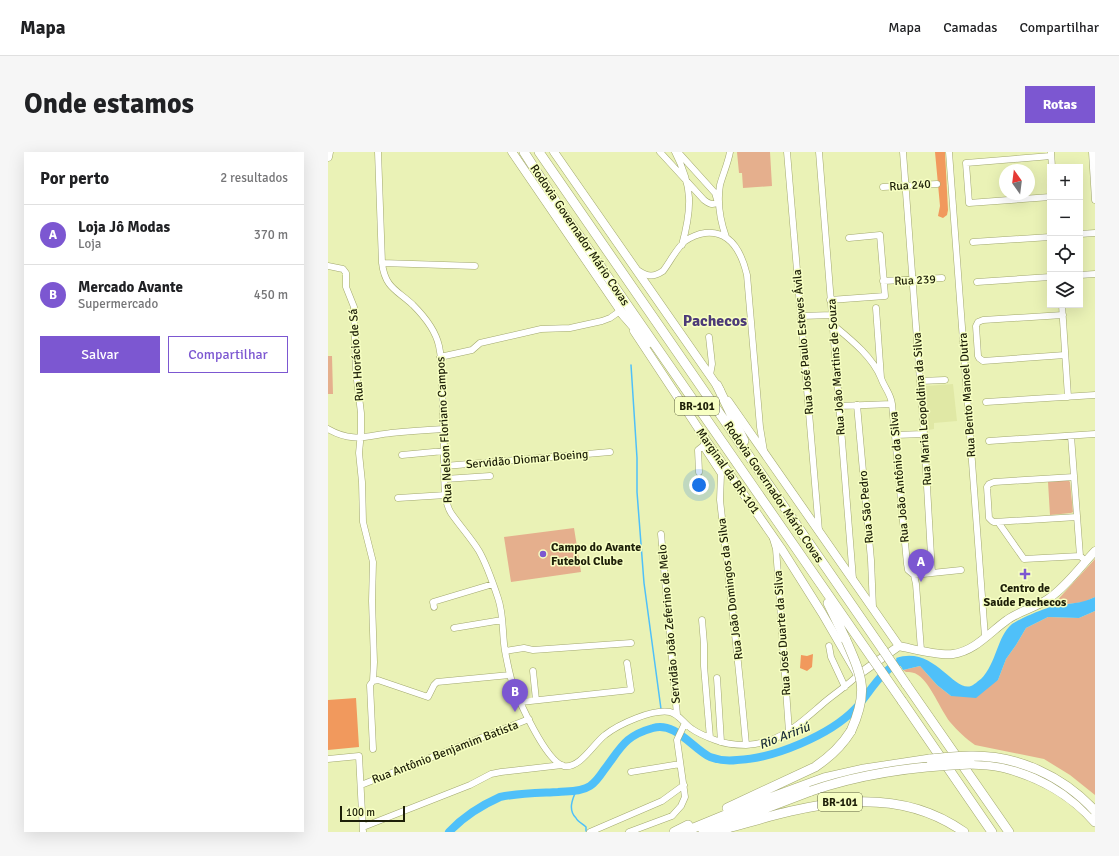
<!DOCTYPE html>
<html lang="pt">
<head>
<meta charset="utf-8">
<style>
	:root { --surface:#fff; --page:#f6f6f6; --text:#202124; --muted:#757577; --line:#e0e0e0; --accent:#7c57d1 }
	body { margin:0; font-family:Signika,sans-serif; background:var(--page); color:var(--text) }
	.controls { position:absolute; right:12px; top:12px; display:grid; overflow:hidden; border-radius:0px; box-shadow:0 4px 16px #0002 }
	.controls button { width:36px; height:36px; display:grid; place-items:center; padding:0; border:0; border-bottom:1px solid var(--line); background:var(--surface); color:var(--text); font:20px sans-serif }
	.compass { position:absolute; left:671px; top:12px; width:36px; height:36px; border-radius:50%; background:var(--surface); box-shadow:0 4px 16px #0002; rotate:346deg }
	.scale { position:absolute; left:12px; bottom:10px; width:65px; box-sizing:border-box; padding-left:4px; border:2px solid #1d1f08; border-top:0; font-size:11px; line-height:14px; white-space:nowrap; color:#1d1f08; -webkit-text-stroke:3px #f7ffc3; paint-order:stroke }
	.you { position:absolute; left:371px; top:333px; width:14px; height:14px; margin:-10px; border:3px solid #fff; border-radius:50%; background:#1a73e8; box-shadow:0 0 0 6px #1a73e833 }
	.badge { display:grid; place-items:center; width:26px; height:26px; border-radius:50%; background:var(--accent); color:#fff; font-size:13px; font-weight:700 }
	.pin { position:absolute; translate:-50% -33px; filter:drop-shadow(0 1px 2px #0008) }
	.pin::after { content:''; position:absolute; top:21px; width:14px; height:12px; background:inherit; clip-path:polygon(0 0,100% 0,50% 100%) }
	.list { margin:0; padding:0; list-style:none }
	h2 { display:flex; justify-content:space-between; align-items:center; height:52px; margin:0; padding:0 16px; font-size:17px }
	h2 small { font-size:13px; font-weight:400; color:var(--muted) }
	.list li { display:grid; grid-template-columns:26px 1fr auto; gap:12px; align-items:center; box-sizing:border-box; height:60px; padding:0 16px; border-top:1px solid var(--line) }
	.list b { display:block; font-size:15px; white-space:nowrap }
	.list p { margin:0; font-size:13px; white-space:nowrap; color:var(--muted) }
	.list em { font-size:13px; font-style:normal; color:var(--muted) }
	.actions { display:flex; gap:8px; padding:12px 16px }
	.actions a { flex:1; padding:9px 0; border:1px solid var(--accent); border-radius:0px; text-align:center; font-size:14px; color:var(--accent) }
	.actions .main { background:var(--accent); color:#fff }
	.icon { flex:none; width:22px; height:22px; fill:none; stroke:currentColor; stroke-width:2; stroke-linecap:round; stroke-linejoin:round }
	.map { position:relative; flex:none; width:767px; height:680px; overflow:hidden; border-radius:0px }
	header { display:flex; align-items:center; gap:24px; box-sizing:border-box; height:56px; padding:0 20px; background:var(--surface); border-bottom:1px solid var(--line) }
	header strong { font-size:19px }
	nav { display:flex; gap:22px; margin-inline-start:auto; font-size:14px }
	.intro { display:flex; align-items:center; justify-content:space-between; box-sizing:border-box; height:96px; padding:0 24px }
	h1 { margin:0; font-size:28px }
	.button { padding:10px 18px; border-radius:0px; background:var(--accent); color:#fff; font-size:14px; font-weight:700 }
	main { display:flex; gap:24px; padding:0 24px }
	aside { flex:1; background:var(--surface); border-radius:0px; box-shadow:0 4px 16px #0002 }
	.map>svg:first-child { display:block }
</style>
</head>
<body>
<header>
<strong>Mapa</strong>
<nav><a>Mapa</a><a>Camadas</a><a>Compartilhar</a></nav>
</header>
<div class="intro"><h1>Onde estamos</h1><a class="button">Rotas</a></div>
<main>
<aside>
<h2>Por perto<small>2 resultados</small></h2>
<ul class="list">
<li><span class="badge">A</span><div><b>Loja Jô Modas</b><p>Loja</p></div><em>370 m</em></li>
<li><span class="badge">B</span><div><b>Mercado Avante</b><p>Supermercado</p></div><em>450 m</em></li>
</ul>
<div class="actions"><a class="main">Salvar</a><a>Compartilhar</a></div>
</aside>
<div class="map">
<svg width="767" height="680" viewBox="0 0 767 680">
	<rect width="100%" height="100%" fill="#eaf2b6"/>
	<!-- built -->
	<path fill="#e0e8a5" d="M625,232L629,269L606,271V277L600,278L598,234Z"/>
	<!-- green -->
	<path fill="#e5af8d" d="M409,0H442L444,34L415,36L414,21H411Z
		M0,204H4L5,242H0Z
		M740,328L742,330L745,360L743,361L722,363L720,330Z
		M246,376L253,420L183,430L176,385Z
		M767,407V445L756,450L724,454Z
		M767,459V643L742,623L716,607L647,593C638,587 629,578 622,570C612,557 603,532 590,523C586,520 582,520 578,520L575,518L592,514L609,533L623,544L670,528L678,507L688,493L698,476L720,465L751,466Z"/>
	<!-- forest -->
	<path fill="#f1995d" d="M607,0H617L620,58L619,63L615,66L610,64L612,54Z
		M485,502L484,515L479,519L472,516L473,503L479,504Z
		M28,546L31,595L0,598V548Z"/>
	<!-- water -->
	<path fill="#4fc0f9" d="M767,445V459L751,466L720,465L698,476L688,493L678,507L670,528L648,546L623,544L609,533L592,514L575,518L568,506C606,493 625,540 643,534C646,533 650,529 653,527C669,511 669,484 684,472C691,467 717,456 726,454C741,451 753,452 767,445Z"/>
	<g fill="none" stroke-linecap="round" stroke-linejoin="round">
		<!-- stream -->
		<path stroke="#4fc0f9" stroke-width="1.5" d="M303,213L309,306V340L316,431L333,557
			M248,639C244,648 240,658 248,666C250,670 255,672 258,675V679"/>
		<!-- river -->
		<path stroke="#4fc0f9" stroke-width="8" d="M121,680C135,665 154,653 172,645C191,641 211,641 230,640C241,639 253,640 262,634C268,630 272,624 276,618C293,596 296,584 325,576C347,569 365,597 382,605C390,608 401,609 409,608C445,607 502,583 527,557C541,542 551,521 570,511"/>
		<!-- minor casing -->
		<g stroke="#a2a86f" stroke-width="7">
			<path id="minor" d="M50,0L54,111C57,136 69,138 85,153C96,164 108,180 111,194C114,207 114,221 114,234C115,258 116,283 116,307C117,324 114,346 123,361C132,374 143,386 151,399C159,413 165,431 170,446C176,463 174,482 177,499C179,509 181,520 184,530C190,547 218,610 236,614C252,617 266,591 277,583C291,572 324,557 342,560C351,562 356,572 364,577C371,582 379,585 387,588C397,592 406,593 418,593C454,591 472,571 498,549C509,540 520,533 530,523
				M332,0L376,48C381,52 384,53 390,51L387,41L350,0
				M347,0C365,35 364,56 354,93
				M459,0L491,379
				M491,0L525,427
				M575,0L596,282L604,421L586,423L588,432L593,498
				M621,0L657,485
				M723,0L724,15
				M764,0L767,48
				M555,35L609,32
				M722,45L641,51L638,11L723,4
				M752,82L767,81
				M398,85C392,68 389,51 392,33C395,22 400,11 402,0
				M645,90L722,85
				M54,111L147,114
				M0,114L15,117L18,121V135L26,155L28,220L33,261V280L31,301L34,330L35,370L45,410L44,449L46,510L45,529
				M311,119C320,125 326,125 335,119C342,110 348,97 357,89C363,85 370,82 377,81C403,78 414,102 419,123L432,275L436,299
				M752,123L767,122
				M555,129L614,126
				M649,130L722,125
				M502,148L557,144L552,83L521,86
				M734,153L740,245
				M735,163L655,168L650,170L648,174L650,204L651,206L655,209L737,203
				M473,164L504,163
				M504,172C522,187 544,204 553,226L548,156
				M381,185L384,212L382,223
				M112,205L144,198L152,191L213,177L242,176L274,169L282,166L292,159
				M553,226C556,235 563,242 564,252L579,412L580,418L586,423
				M592,229L617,228
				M658,250L767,243
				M529,253L543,408L545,456
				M511,254L564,252
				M0,277C25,291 37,284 63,281C81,279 98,278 116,277
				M567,283L596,282
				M743,284L752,404L758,409
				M378,288L375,294L376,296L393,322L392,348C401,429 411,511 418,593
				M661,289L767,282
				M74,303L116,299
				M117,314L282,300
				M371,320L370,298L375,294
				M746,325L666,330L661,332L659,335L661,366L664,369L666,370L749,365
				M117,327L162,324
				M70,346L118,343
				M670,370L696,407L752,404
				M333,382L349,563
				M445,387L448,397L450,423L461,580
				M604,421L633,418
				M106,455L105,450L165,432
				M374,468L376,492V514L382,586
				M126,476L174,468
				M501,494L503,505L517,535
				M177,499L196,496L205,498L303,491
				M205,519L208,548
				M389,526L393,590
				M193,550L303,538L299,511
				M45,597L42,533L45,529L50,528L100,545L106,533L109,530L182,523
				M0,607L31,604L35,680
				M303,620L352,612
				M33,633L201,567
				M35,675L142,633L163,622L173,620L234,613
				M262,680L334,649L356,633
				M301,680L344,664L353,654L357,645L349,588L357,571"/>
		</g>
		<!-- major casing -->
		<g stroke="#a2a86f" stroke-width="9">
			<path id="major" d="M184,0L296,164
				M226,0L392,238
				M0,5L1,0
				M306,179L378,288L453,396L494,461L530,523L571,494C586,497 611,504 625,502C647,499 662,480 679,468C691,459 707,456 720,447C738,435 752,415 767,399
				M400,249L571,494"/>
		</g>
		<!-- highway casing -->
		<g stroke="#a2a86f" stroke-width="10">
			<path id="highway" d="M196,0L232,56L544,506
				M211,0L555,498
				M292,159L320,191
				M389,233L416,289
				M500,451L518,488
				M578,532L681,680
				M574,549L664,680
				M643,612C655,613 666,613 677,616C711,625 744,643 767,670
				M399,656L487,615C502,605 513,595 523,579
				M346,680L360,673
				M356,680L412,657L496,626L536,617L602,607
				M375,680L483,639
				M386,680C468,657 559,625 636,680"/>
		</g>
		<!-- minor -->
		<use href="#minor" stroke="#fff" stroke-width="6"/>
		<!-- major -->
		<use href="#major" stroke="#fff" stroke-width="8"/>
		<!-- highway -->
		<use href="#highway" stroke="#fff" stroke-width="9"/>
		<!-- highway-bridge casing -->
		<g stroke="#a2a86f" stroke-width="10" stroke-linecap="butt">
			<path id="highway-bridge" d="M518,488C534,525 541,539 523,579
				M555,498L578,532
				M544,506L574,549
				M602,607C615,606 629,604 642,604C689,603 735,624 767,659
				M483,639C535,621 589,614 643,612"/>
		</g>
		<!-- highway-bridge -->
		<use href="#highway-bridge" stroke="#fff" stroke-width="9"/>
	</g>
	<!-- markers -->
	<g fill="#7c57d1" stroke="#f7ffc3" stroke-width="1.5">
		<circle cx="215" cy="402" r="4"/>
		<path d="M695 416h4v4h4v4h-4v4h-4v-4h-4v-4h4z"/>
	</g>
	<g text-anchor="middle" stroke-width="3" stroke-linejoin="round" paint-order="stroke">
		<!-- shield labels -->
		<g fill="#f7ffc3" stroke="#5e6240" stroke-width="1">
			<rect x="347" y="245" width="44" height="18" rx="3"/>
			<rect x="490" y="641" width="44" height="18" rx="3"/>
		</g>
		<g font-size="11" font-weight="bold" fill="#1d1f08">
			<text x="369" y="258">BR-101</text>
			<text x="512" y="654">BR-101</text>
		</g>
		<!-- street labels -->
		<g font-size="12" fill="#1d1f08" stroke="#f7ffc3">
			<text transform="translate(582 33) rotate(-4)" y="4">Rua 240</text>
			<text transform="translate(252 83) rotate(56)" y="4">Rodovia Governador Mário Covas</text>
			<text transform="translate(587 128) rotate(-3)" y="4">Rua 239</text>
			<text transform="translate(475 190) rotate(-95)" y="4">Rua José Paulo Esteves Ávila</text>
			<text transform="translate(28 203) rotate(-94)" y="4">Rua Horácio de Sá</text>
			<text transform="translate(508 215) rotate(-94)" y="4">Rua João Martins de Souza</text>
			<text transform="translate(639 243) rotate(-94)" y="4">Rua Bento Manoel Dutra</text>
			<text transform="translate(594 257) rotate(-94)" y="4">Rua Maria Leopoldina da Silva</text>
			<text transform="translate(116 278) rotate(-93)" y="4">Rua Nelson Floriano Campos</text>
			<text transform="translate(199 307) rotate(-5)" y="4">Servidão Diomar Boeing</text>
			<text transform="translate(400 319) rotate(55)" y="4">Marginal da BR-101</text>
			<text transform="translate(571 325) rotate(-95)" y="4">Rua João Antônio da Silva</text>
			<text transform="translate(446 340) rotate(56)" y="4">Rodovia Governador Mário Covas</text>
			<text transform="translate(538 355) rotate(-95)" y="4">Rua São Pedro</text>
			<text transform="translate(402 437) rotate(-97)" y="4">Rua João Domingos da Silva</text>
			<text transform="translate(341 472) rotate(-95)" y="4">Servidão João Zeferino de Melo</text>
			<text transform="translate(454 481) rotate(-94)" y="4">Rua José Duarte da Silva</text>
			<text transform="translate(117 600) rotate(-21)" y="4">Rua Antônio Benjamim Batista</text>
		</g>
		<!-- poi labels -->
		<g font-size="12" font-weight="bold" fill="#1d1f08" stroke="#f7ffc3" text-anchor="start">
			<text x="223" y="399">Campo do Avante<tspan x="223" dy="14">Futebol Clube</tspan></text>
			<text x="697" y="440" text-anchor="middle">Centro de<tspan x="697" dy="14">Saúde Pachecos</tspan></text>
		</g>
		<!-- water labels -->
		<g font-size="13" font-style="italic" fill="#192c37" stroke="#f7ffc3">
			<text transform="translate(456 583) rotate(-21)" y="5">Rio Aririú</text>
		</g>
		<!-- district labels -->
		<g font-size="16" font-weight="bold" fill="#4c3b78" stroke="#f7ffc3">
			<text x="387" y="174">Pachecos</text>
		</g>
	</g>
</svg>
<div class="controls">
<button>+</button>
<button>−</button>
<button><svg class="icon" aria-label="locate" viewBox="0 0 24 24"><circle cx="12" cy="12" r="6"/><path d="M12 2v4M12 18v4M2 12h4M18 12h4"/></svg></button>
<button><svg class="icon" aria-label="layers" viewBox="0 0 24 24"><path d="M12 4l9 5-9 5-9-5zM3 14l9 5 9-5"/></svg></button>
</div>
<svg class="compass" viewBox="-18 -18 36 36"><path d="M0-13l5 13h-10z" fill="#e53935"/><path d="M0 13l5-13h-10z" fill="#757577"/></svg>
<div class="scale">100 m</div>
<div class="you"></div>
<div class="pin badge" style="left:593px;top:430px">A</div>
<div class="pin badge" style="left:187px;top:560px">B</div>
</div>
</main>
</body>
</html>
